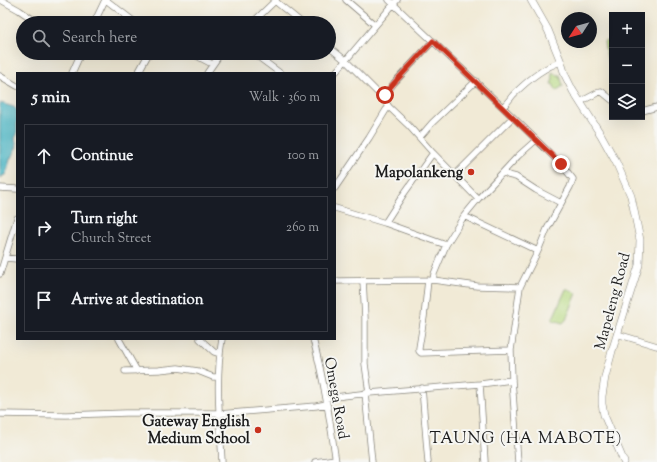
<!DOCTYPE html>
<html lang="en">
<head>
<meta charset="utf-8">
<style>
	:root { --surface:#171b24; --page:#20242c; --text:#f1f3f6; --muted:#9ea1a6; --line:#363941 }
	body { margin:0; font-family:"Sorts Mill Goudy",serif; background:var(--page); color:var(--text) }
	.controls { position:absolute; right:12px; top:12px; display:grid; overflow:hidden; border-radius:0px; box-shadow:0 4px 16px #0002 }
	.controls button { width:36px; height:36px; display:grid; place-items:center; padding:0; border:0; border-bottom:1px solid var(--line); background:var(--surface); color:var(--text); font:20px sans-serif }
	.compass { position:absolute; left:561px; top:12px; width:36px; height:36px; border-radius:50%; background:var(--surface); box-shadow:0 4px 16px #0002; rotate:234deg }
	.stop { position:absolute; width:12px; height:12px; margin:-9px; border:3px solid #c8321e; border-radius:50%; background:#fff }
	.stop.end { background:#c8321e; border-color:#fff; box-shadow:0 1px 4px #0008 }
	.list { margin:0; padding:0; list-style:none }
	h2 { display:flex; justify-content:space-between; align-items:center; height:52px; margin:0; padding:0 16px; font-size:17px }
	h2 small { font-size:13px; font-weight:400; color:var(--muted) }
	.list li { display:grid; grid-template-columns:26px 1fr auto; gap:12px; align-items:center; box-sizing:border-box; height:64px; margin:0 8px 8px; padding:0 8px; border:1px solid var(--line); border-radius:0px }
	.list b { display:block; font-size:15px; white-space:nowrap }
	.list p { margin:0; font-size:13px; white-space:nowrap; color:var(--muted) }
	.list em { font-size:13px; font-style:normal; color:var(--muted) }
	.icon { flex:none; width:22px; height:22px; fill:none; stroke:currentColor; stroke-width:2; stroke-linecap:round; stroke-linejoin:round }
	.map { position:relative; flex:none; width:657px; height:462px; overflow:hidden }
	.search { position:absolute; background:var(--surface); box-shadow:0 4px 16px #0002; left:16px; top:16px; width:320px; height:44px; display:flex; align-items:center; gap:10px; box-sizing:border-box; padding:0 14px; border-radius:22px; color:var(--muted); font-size:15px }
	.panel { position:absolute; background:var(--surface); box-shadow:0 4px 16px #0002; left:16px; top:72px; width:320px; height:268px; border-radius:0px }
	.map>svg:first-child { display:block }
</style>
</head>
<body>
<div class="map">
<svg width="657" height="462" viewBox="0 0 657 462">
	<rect width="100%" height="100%" fill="#f6f6f2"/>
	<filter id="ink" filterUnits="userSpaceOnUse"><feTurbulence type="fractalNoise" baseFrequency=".025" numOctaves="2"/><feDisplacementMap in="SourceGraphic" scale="8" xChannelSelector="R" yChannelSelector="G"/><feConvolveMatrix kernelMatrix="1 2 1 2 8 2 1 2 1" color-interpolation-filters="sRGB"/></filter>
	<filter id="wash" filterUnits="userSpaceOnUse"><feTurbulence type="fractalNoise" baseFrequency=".012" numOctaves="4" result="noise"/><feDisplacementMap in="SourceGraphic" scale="16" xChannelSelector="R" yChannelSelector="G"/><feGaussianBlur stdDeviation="0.9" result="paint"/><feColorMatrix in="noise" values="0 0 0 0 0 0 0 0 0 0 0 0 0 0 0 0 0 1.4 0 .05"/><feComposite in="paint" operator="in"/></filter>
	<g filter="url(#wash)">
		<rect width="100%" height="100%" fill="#f1ead6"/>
		<!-- green -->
		<path fill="#b7d981" stroke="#6a7a4e" d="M612,40V67L608,61L604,42Z
			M552,72L557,75H560L563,86L557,90H556L553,84H551L553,79Z
			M566,289L577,293L566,320L563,323L552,320Z"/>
		<!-- water -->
		<path fill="#48b5c4" stroke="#326870" d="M0,103L14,107L17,110V135L15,138L17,147L16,148L10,160L6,174L0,178Z"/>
	</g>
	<g filter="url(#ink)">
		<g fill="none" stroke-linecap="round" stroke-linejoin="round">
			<!-- minor casing -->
			<g stroke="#868379" stroke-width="7">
				<path id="minor" d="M1,0L19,10L38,23
					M106,0L136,23
					M346,0L375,25
					M389,0L513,117L561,164L573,179L570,187L547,229L538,251L520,287L511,350L512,380L518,462
					M275,1L302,23
					M94,23L105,0
					M252,23L276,0
					M329,47L345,60L383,98L389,107L409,126L433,153L478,199
					M191,53L212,64
					M253,53L280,73
					M72,73L81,53
					M138,73L149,53
					M207,73L221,53
					M335,73L397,0
					M0,76L17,86
					M383,98L394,83L433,41
					M580,102L601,91L612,100
					M503,107C507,103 510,99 513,95C526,82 543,67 561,62
					M642,111L657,107
					M420,137L432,123L476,81
					M504,172L508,175L516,177L536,190L561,203
					M455,175L513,117
					M0,188L17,189
					M335,188L369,138L386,110L389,107
					M335,208L385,223L446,245
					M464,216L538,251
					M385,223L403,195L433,153
					M5,258L17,259
					M0,274L17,218
					M363,280L365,318V364L369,393
					M428,280L424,317L419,348V351L421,353L511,350
					M433,280L434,274L446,245L464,216L478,199L518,156L536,140
					M335,281L433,280L477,286L520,287
					M617,334L657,346
					M119,339L137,371
					M200,339L214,352L220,354
					M313,339C324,380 330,421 336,462
					M125,371L159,370L178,368L198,371L213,377H218
					M480,384L485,462
					M422,388L428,462
					M365,393L372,462
					M326,398L369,393L480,384L512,380
					M0,414L66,415L126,413H219
					M219,414L316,406L327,404
					M222,462C220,421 215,380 222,339
					M315,462L335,459"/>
			</g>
			<!-- tertiary casing -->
			<g stroke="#868379" stroke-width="8">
				<path id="tertiary" d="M531,0L548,30L561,62L565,75L573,91L601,135L616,162L631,196L637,225L640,240L639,265L612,351L605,377L602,396V404L604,415L624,462"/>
			</g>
			<!-- minor -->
			<use href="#minor" stroke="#fff" stroke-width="5.5"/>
			<!-- tertiary -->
			<use href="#tertiary" stroke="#fff" stroke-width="7"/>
		</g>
	</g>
	<g fill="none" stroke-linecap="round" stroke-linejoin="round" filter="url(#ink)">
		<!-- route -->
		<path stroke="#c8321e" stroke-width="5" d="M385,95L388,90L394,83L433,41L561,164"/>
	</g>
	<!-- markers -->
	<g fill="#c8321e" stroke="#f6f6f2" stroke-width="1.5">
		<circle cx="471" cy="172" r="4"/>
		<circle cx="258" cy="430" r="4"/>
	</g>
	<g text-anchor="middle" stroke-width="4" stroke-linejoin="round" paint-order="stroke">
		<!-- poi labels -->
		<g font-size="15" font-weight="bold" fill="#1c1c1c" stroke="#f6f6f2" text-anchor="end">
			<text x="463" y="177">Mapolankeng</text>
			<text x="250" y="426">Gateway English<tspan x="250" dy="17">Medium School</tspan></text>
		</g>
		<!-- street labels -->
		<g font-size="15" fill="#1c1c1c" stroke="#f6f6f2">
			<text transform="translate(612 301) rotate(-75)" y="5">Mapeleng Road</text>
			<text transform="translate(337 398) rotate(80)" y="5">Omega Road</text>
		</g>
		<!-- neighbourhood labels -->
		<g font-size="16" letter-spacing="1" fill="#1c1c1c" stroke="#f6f6f2">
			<text x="526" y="443">TAUNG (HA MABOTE)</text>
		</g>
	</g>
</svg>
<div class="controls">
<button>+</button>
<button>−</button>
<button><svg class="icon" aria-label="layers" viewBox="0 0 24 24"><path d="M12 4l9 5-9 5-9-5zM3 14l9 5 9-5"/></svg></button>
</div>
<svg class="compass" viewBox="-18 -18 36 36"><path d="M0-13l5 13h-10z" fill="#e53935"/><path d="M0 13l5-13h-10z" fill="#9ea1a6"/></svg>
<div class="stop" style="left:385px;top:95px"></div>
<div class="stop end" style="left:561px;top:164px"></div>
<div class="search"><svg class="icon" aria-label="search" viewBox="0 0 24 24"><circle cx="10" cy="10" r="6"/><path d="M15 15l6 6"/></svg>Search here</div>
<section class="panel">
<h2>5 min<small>Walk · 360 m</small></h2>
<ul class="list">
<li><svg class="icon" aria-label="ahead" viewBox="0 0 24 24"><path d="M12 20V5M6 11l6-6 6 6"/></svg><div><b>Continue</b></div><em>100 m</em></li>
<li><svg class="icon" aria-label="right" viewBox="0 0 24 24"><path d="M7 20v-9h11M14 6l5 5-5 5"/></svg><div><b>Turn right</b><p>Church Street</p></div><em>260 m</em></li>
<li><svg class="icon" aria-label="arrive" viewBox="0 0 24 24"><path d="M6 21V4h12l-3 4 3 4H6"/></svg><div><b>Arrive at destination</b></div></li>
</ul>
</section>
</div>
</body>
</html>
